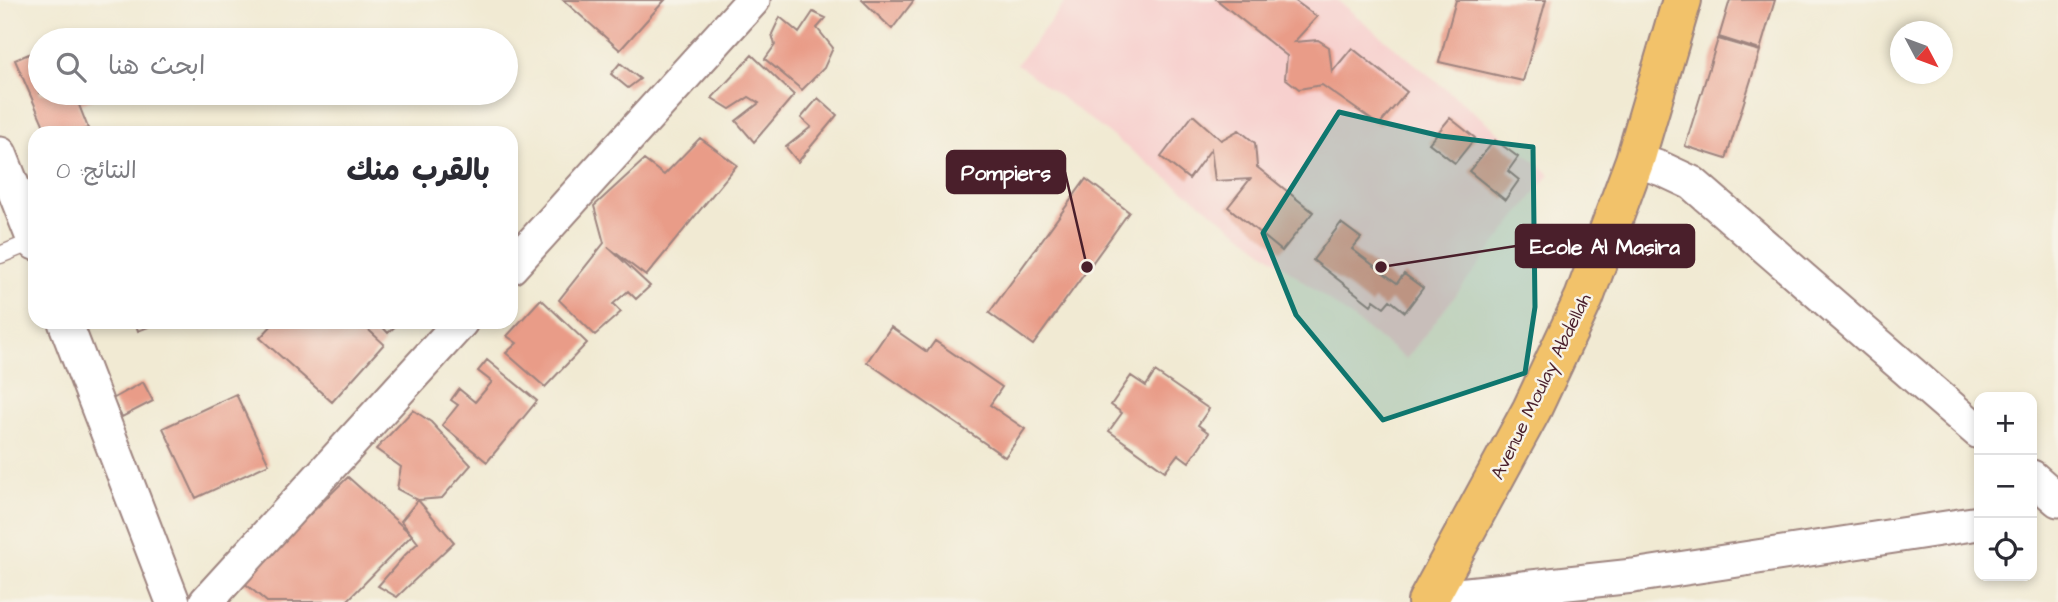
<!DOCTYPE html>
<html lang="ar">
<head>
<meta charset="utf-8">
<style>
	:root { --surface:#fff; --page:#f2f2f3; --text:#2b2b33; --muted:#7c7c81; --line:#e1e1e2 }
	body { margin:0; font-family:"Architects Daughter","Playpen Sans Arabic",sans-serif; background:var(--page); color:var(--text); direction:rtl }
	.controls { position:absolute; right:21px; bottom:21px; display:grid; overflow:hidden; border-radius:14px; box-shadow:0 4px 10px #0003 }
	.controls button { width:63px; height:63px; display:grid; place-items:center; padding:0; border:0; border-bottom:2px solid var(--line); background:var(--surface); color:var(--text); font:35px sans-serif }
	.compass { position:absolute; left:1890px; top:21px; width:63px; height:63px; border-radius:50%; background:var(--surface); box-shadow:0 4px 10px #0003; rotate:131deg }
	.list { margin:0; padding:0; list-style:none }
	h2 { display:flex; justify-content:space-between; align-items:center; height:91px; margin:0; padding:0 28px; font-size:30px }
	h2 small { font-size:23px; font-weight:400; color:var(--muted) }
	.icon { flex:none; width:38px; height:38px; fill:none; stroke:currentColor; stroke-width:2; stroke-linecap:round; stroke-linejoin:round }
	.map { position:relative; flex:none; width:2058px; height:602px; overflow:hidden; direction:ltr }
	.search { position:absolute; background:var(--surface); box-shadow:0 4px 10px #0003; left:28px; top:28px; width:490px; height:77px; display:flex; align-items:center; gap:18px; box-sizing:border-box; padding:0 24px; border-radius:38px; color:var(--muted); font-size:26px }
	.panel { position:absolute; background:var(--surface); box-shadow:0 4px 10px #0003; left:28px; top:126px; width:490px; height:203px; border-radius:21px; direction:rtl }
	.map>svg:first-child { display:block }
</style>
</head>
<body>
<div class="map">
<svg width="2058" height="602" viewBox="0 0 2058 602">
	<rect width="100%" height="100%" fill="#f7f3e8"/>
	<filter id="ink" filterUnits="userSpaceOnUse"><feTurbulence type="fractalNoise" baseFrequency=".0143" numOctaves="2"/><feDisplacementMap in="SourceGraphic" scale="14" xChannelSelector="R" yChannelSelector="G"/><feConvolveMatrix kernelMatrix="1 2 1 2 8 2 1 2 1" color-interpolation-filters="sRGB"/></filter>
	<filter id="wash" filterUnits="userSpaceOnUse"><feTurbulence type="fractalNoise" baseFrequency=".00686" numOctaves="4" result="noise"/><feDisplacementMap in="SourceGraphic" scale="28" xChannelSelector="R" yChannelSelector="G"/><feGaussianBlur stdDeviation="1.57" result="paint"/><feColorMatrix in="noise" values="0 0 0 0 0 0 0 0 0 0 0 0 0 0 0 0 0 1.4 0 .05"/><feComposite in="paint" operator="in"/></filter>
	<g filter="url(#wash)">
		<rect width="100%" height="100%" fill="#f1ead3"/>
		<!-- built -->
		<path fill="#f7d0ce" d="M1067,0H1337L1550,174L1406,359L1017,64Z"/>
		<g id="blocks">
			<!-- building -->
			<path fill="#e99c88" d="M563,0H665L620,50Z
				M862,0H914L892,29Z
				M1217,0H1294L1317,17L1294,42L1318,40L1329,47L1332,72L1352,48L1407,92L1379,125L1322,85L1299,89L1285,78L1287,56Z
				M1456,0H1546L1523,81L1439,62Z
				M1730,0H1775L1760,50L1719,37Z
				M813,12L826,18L817,28L833,48L824,68L802,90L765,59L775,45L772,34L780,17L799,33Z
				M1718,39L1760,51L1726,159L1685,146Z
				M40,49V93H107L79,105L88,128L76,133H47L15,60Z
				M752,55L794,95L754,142L736,121L759,103L749,97L730,109L712,98Z
				M620,63L640,79L628,88L611,74Z
				M818,98L837,115L798,162L786,147L811,127L801,118Z
				M1193,115L1221,140L1239,130L1255,143L1257,167L1313,212L1282,251L1228,207L1250,179L1215,181L1211,149L1189,179L1161,157Z
				M1450,118L1475,138L1455,163L1429,143Z
				M700,138L737,165L646,276L608,247L650,286L636,299L628,291L613,304L621,312L595,335L559,300L604,243L594,206L644,160L664,175Z
				M1495,140L1518,157L1508,171L1519,180L1505,200L1469,171Z
				M1086,179L1129,212L1033,345L989,313Z
				M1341,223L1361,238L1352,249L1397,283L1404,274L1423,288L1405,312L1390,300L1384,307L1374,300L1371,305L1313,260Z
				M541,299L587,343L545,387L506,353L517,343L507,336Z
				M135,322H161L138,331Z
				M275,322H360L384,344L332,402L260,338Z
				M378,322H400L388,333Z
				M891,327L927,352L935,341L1002,387L990,405L1025,429L1005,457L867,362Z
				M487,360L537,401L487,462L442,425L458,405L451,400L459,389L475,402L492,382L478,371Z
				M1155,372L1209,409L1198,425L1209,433L1189,462L1178,454L1165,471L1109,431L1122,413L1111,405L1131,376L1146,386Z
				M143,382L153,401L122,417L112,399Z
				M236,394L269,464L196,498L163,428Z
				M413,410L431,422L471,465L442,498L418,500L454,542L397,597L378,586L405,555L418,543L401,521L418,500L397,489L401,467L376,449Z
				M348,477L412,535L346,602H267L242,581Z"/>
		</g>
	</g>
	<g filter="url(#ink)">
		<use href="#blocks" fill-opacity="0" stroke="#9e847f" stroke-width="2"/>
		<g fill="none" stroke-linecap="round" stroke-linejoin="round">
			<!-- service casing -->
			<g stroke="#9e847f" stroke-width="19">
				<path id="service" d="M0,255L34,241"/>
			</g>
			<!-- minor casing -->
			<g stroke="#9e847f" stroke-width="37">
				<path id="minor" d="M0,154L35,243
					M1635,160L1662,169L1692,183L1979,432
					M511,267L753,0
					M65,322L173,602
					M2032,477L2058,500
					M1430,598L1633,576L1979,523
					M206,602L461,322"/>
			</g>
			<!-- primary casing -->
			<g stroke="#9e847f" stroke-width="42">
				<path id="primary" d="M1427,602L1532,409L1584,298L1635,160L1682,0"/>
			</g>
			<!-- service -->
			<use href="#service" stroke="#fff" stroke-width="16"/>
			<!-- minor -->
			<use href="#minor" stroke="#fff" stroke-width="33"/>
			<!-- primary -->
			<use href="#primary" stroke="#f2c26a" stroke-width="38"/>
		</g>
	</g>
	<!-- marked area -->
	<path fill="#0f766e" fill-opacity="0.2" stroke="#0f766e" stroke-width="5" stroke-linejoin="round" d="M1339,112L1441,136L1533,147L1535,307L1525,373L1383,420L1296,315L1263,233Z"/>
	<g text-anchor="middle" stroke-width="5" stroke-linejoin="round" paint-order="stroke">
		<!-- street labels -->
		<g font-size="19" fill="#4a1f2b" stroke="#f7f3e8">
			<text transform="translate(1540 386) rotate(-64)" y="7">Avenue Moulay Abdellah</text>
		</g>
	</g>
	<!-- callouts -->
	<path fill="none" stroke="#4a1f2b" stroke-width="2.5" d="M1087 267L1065 172M1381 267L1516 246"/>
	<g fill="#4a1f2b" stroke="#f7f3e8" stroke-width="2.5">
		<circle cx="1087" cy="267" r="7"/>
		<circle cx="1381" cy="267" r="7"/>
	</g>
	<g fill="#4a1f2b" stroke="#4a1f2b" stroke-width="2.5">
		<rect x="947" y="151" width="118" height="42" rx="7"/>
		<rect x="1516" y="225" width="178" height="42" rx="7"/>
	</g>
	<g font-size="21" text-anchor="middle" font-weight="bold" fill="#fff">
		<text x="1006" y="180">Pompiers</text>
		<text x="1605" y="254">Ecole Al Masira</text>
	</g>
</svg>
<div class="controls">
<button>+</button>
<button>−</button>
<button><svg class="icon" aria-label="locate" viewBox="0 0 24 24"><circle cx="12" cy="12" r="6"/><path d="M12 2v4M12 18v4M2 12h4M18 12h4"/></svg></button>
</div>
<svg class="compass" viewBox="-18 -18 36 36"><path d="M0-13l5 13h-10z" fill="#e53935"/><path d="M0 13l5-13h-10z" fill="#7c7c81"/></svg>
<div class="search"><svg class="icon" aria-label="search" viewBox="0 0 24 24"><circle cx="10" cy="10" r="6"/><path d="M15 15l6 6"/></svg>ابحث هنا</div>
<section class="panel">
<h2>بالقرب منك<small>النتائج: 0</small></h2>
<ul class="list">
</ul>
</section>
</div>
</body>
</html>
